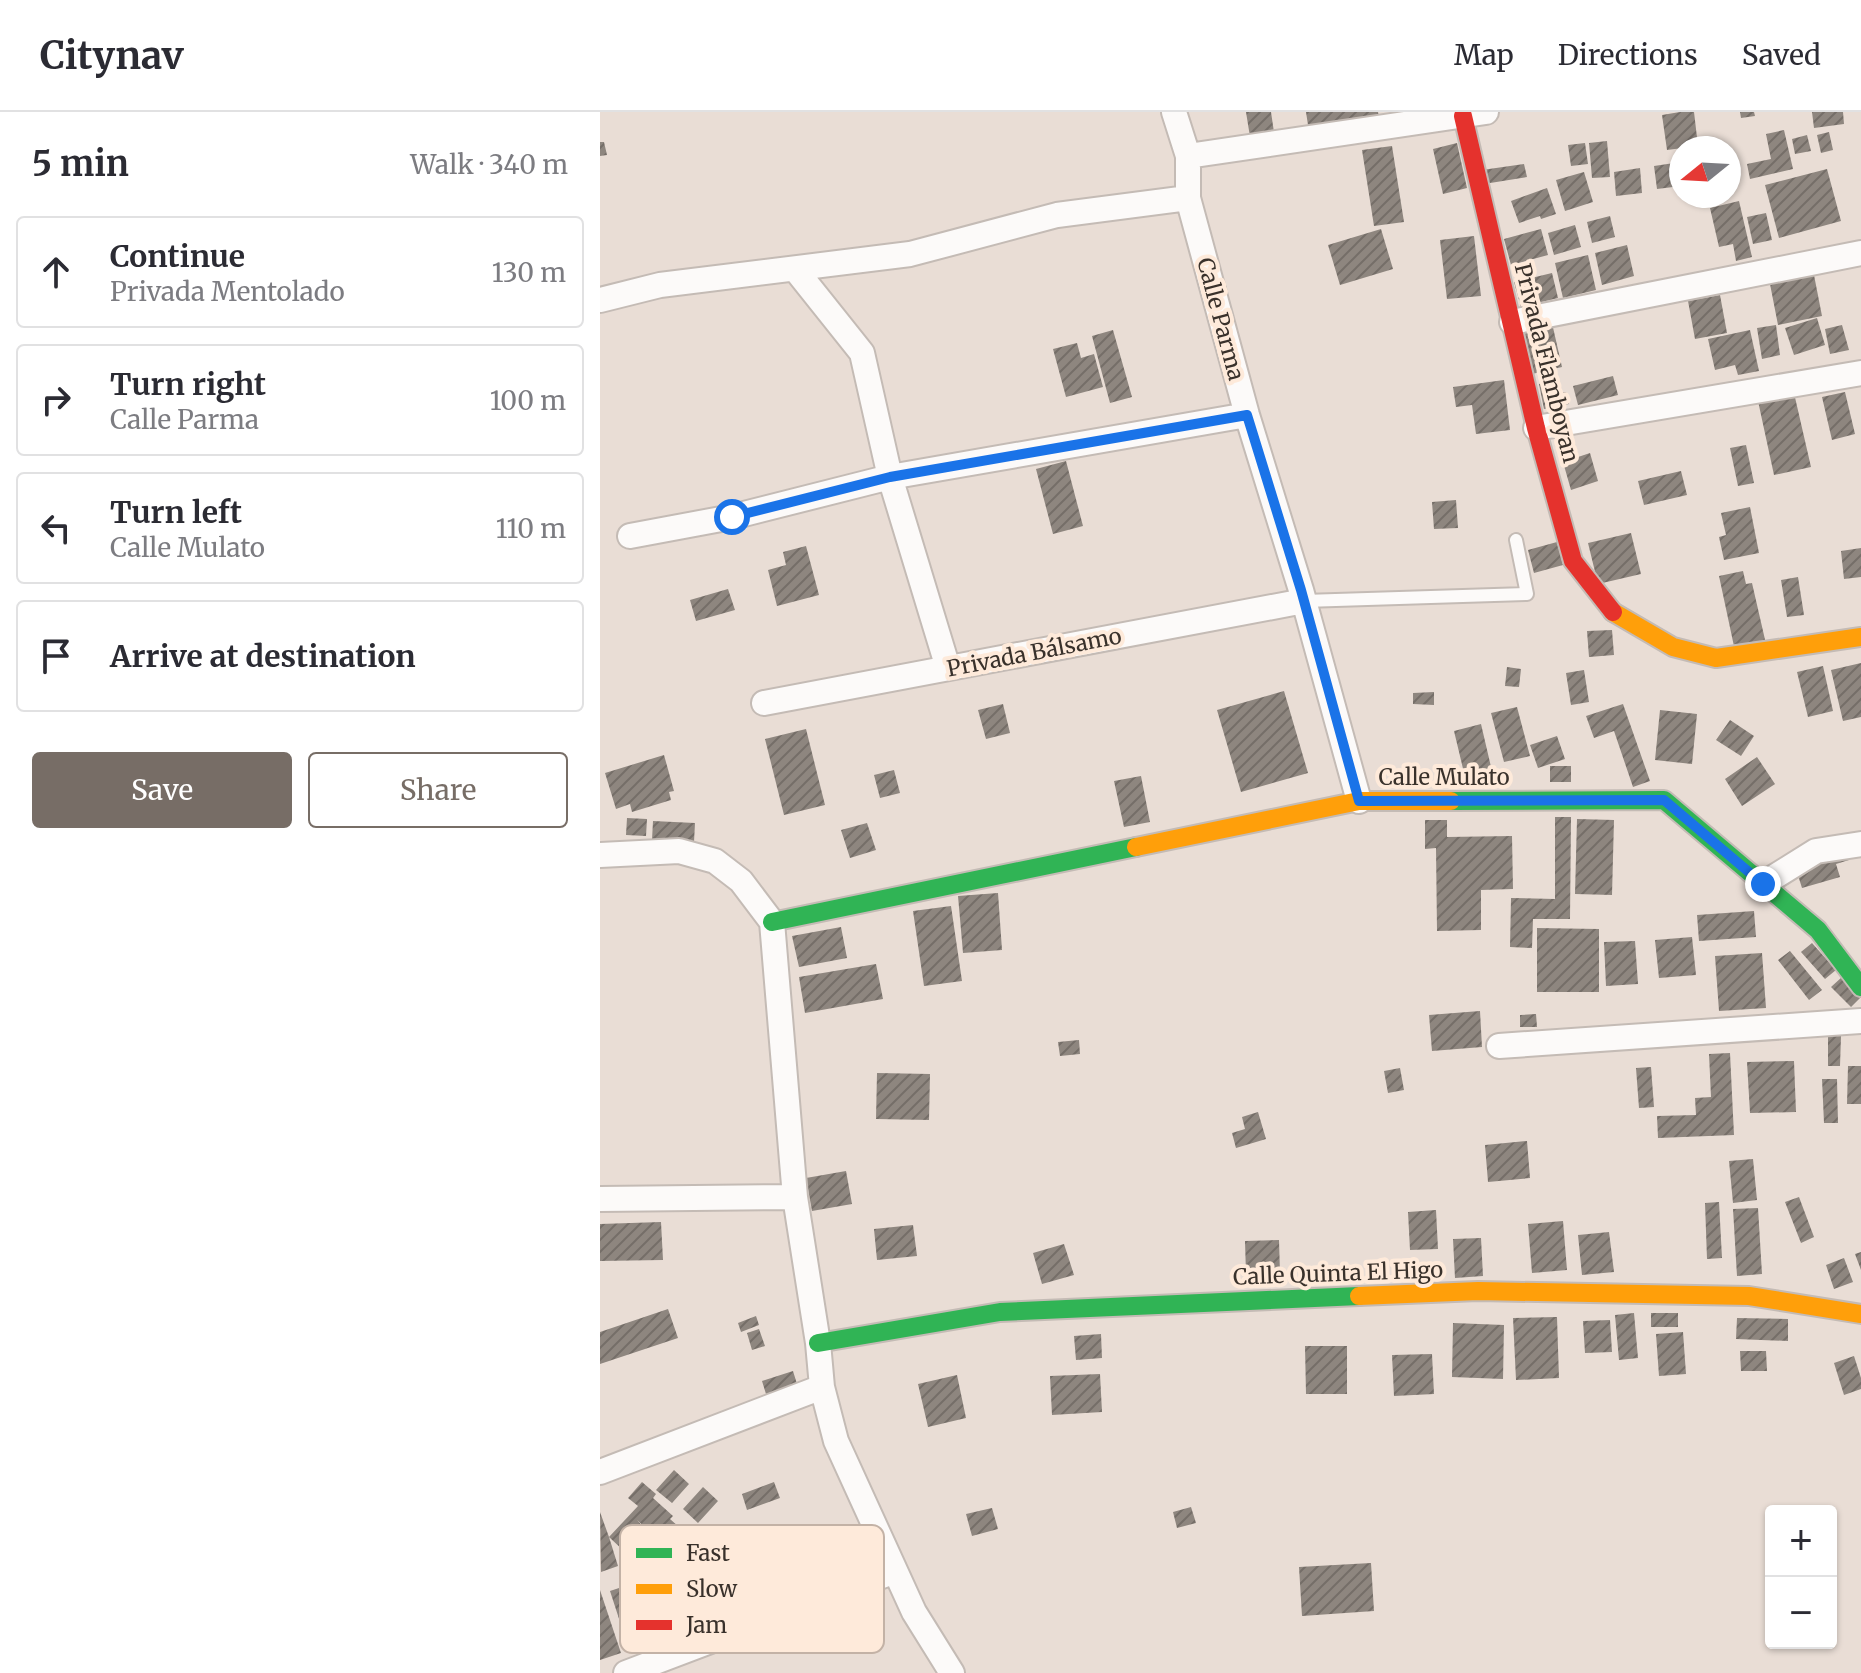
<!DOCTYPE html>
<html lang="en">
<head>
<meta charset="utf-8">
<style>
	:root { --surface:#fff; --page:#f2f2f3; --text:#2b2b33; --muted:#7c7c81; --line:#e1e1e2; --accent:#776d66 }
	body { margin:0; font-family:Merriweather,serif; background:var(--page); color:var(--text) }
	.controls { position:absolute; right:24px; bottom:24px; display:grid; overflow:hidden; border-radius:8px; box-shadow:0 2px 6px #0004 }
	.controls button { width:72px; height:72px; display:grid; place-items:center; padding:0; border:0; border-bottom:2px solid var(--line); background:var(--surface); color:var(--text); font:40px sans-serif }
	.compass { position:absolute; left:1069px; top:24px; width:72px; height:72px; border-radius:50%; background:var(--surface); box-shadow:0 2px 6px #0004; rotate:252deg }
	.stop { position:absolute; width:24px; height:24px; margin:-18px; border:6px solid #1a73e8; border-radius:50%; background:#fff }
	.stop.end { background:#1a73e8; border-color:#fff; box-shadow:0 2px 8px #0008 }
	.list { margin:0; padding:0; list-style:none }
	h2 { display:flex; justify-content:space-between; align-items:center; height:104px; margin:0; padding:0 32px; font-size:34px }
	h2 small { font-size:26px; font-weight:400; color:var(--muted) }
	.list li { display:grid; grid-template-columns:52px 1fr auto; gap:24px; align-items:center; box-sizing:border-box; height:112px; margin:0 16px 16px; padding:0 16px; border:2px solid var(--line); border-radius:8px }
	.list b { display:block; font-size:30px; white-space:nowrap }
	.list p { margin:0; font-size:26px; white-space:nowrap; color:var(--muted) }
	.list em { font-size:26px; font-style:normal; color:var(--muted) }
	.actions { display:flex; gap:16px; padding:24px 32px }
	.actions a { flex:1; padding:18px 0; border:2px solid var(--accent); border-radius:8px; text-align:center; font-size:28px; color:var(--accent) }
	.actions .main { background:var(--accent); color:#fff }
	.icon { flex:none; width:44px; height:44px; fill:none; stroke:currentColor; stroke-width:2; stroke-linecap:round; stroke-linejoin:round }
	.map { position:relative; flex:none; width:1261px; height:1561px; overflow:hidden }
	header { display:flex; align-items:center; gap:48px; box-sizing:border-box; height:112px; padding:0 40px; background:var(--surface); border-bottom:2px solid var(--line) }
	header strong { font-size:38px }
	nav { display:flex; gap:44px; margin-inline-start:auto; font-size:28px }
	main { display:flex }
	aside { flex:1; background:var(--surface) }
	.map>svg:first-child { display:block }
</style>
</head>
<body>
<header>
<strong>Citynav</strong>
<nav><a>Map</a><a>Directions</a><a>Saved</a></nav>
</header>
<main>
<aside>
<h2>5 min<small>Walk · 340 m</small></h2>
<ul class="list">
<li><svg class="icon" aria-label="ahead" viewBox="0 0 24 24"><path d="M12 20V5M6 11l6-6 6 6"/></svg><div><b>Continue</b><p>Privada Mentolado</p></div><em>130 m</em></li>
<li><svg class="icon" aria-label="right" viewBox="0 0 24 24"><path d="M7 20v-9h11M14 6l5 5-5 5"/></svg><div><b>Turn right</b><p>Calle Parma</p></div><em>100 m</em></li>
<li><svg class="icon" aria-label="left" viewBox="0 0 24 24"><path d="M17 20v-9H6M10 6l-5 5 5 5"/></svg><div><b>Turn left</b><p>Calle Mulato</p></div><em>110 m</em></li>
<li><svg class="icon" aria-label="arrive" viewBox="0 0 24 24"><path d="M6 21V4h12l-3 4 3 4H6"/></svg><div><b>Arrive at destination</b></div></li>
</ul>
<div class="actions"><a class="main">Save</a><a>Share</a></div>
</aside>
<div class="map">
<svg width="1261" height="1561" viewBox="0 0 1261 1561">
	<defs>
		<pattern id="building-hatch" width="6" height="6" patternUnits="userSpaceOnUse" patternTransform="scale(2)"><rect width="6" height="6" fill="#8e867f"/><path d="M-1 1l2-2M0 6l6-6M5 7l2-2" fill="none" stroke="#756e68"/></pattern>
	</defs>
	<rect width="100%" height="100%" fill="#e9ddd5"/>
	<!-- building -->
	<path fill="url(#building-hatch)" d="M646,0H671L675,27L651,31Z
		M706,0H778L781,15L710,26Z
		M1080,0H1094L1098,34L1067,38L1062,3Z
		M1140,0H1154L1155,4L1141,6Z
		M1212,0H1243L1244,12L1214,16Z
		M1184,18L1193,57L1150,67L1147,52L1171,47L1166,22Z
		M1229,20L1233,38L1221,41L1217,23Z
		M1207,23L1211,39L1195,42L1192,27Z
		M1007,29L1010,65L992,66L989,31Z
		M0,30H4L7,43L0,44Z
		M857,31L867,76L843,82L833,37Z
		M985,31L988,52L971,54L968,33Z
		M792,34L804,110L774,114L762,38Z
		M1081,50V74L1057,77L1054,54Z
		M924,52L927,65L884,72L882,58Z
		M1040,56L1042,81L1016,84L1014,60Z
		M1227,57L1241,109L1179,126L1165,73Z
		M984,60L993,90L965,99L956,68Z
		M947,76L956,102L941,107L940,104L919,111L911,89Z
		M1139,89L1152,145L1136,149L1133,132L1119,135L1110,96Z
		M1166,101L1172,128L1153,132L1147,105Z
		M1010,104L1015,125L992,131L987,110Z
		M975,113L981,135L954,143L948,121Z
		M781,117L793,157L740,173L728,133Z
		M941,117L948,143L911,153L904,127Z
		M874,124L881,184L847,187L840,128Z
		M1027,133L1034,164L1002,173L995,141Z
		M988,143L996,178L963,186L955,151Z
		M952,161L958,186L921,195L914,170Z
		M1214,163L1222,204L1178,213L1170,172Z
		M1120,183L1127,221L1095,227L1088,189Z
		M1217,206L1225,233L1194,243L1185,216Z
		M952,211L962,255L932,262L922,218Z
		M1176,213L1180,243L1162,247L1157,216Z
		M1242,213L1249,238L1230,242L1225,217Z
		M513,218L532,285L510,291L492,224Z
		M1150,218L1159,259L1138,263L1135,253L1115,258L1108,227Z
		M477,231L481,246L494,242L503,275L466,285L453,237Z
		M1013,264L1018,283L978,293L973,274Z
		M904,268L910,318L876,322L872,293L856,295L853,275Z
		M951,269L953,282L966,280L969,292L944,297L939,272Z
		M1245,280L1255,322L1232,328L1222,285Z
		M1194,281L1211,355L1174,363L1158,289Z
		M1146,333L1154,371L1138,374L1130,336Z
		M990,341L998,369L971,378L963,350Z
		M466,349L483,414L453,422L436,357Z
		M1081,359L1087,383L1044,393L1038,369Z
		M856,388L858,416L834,417L832,390Z
		M1150,395L1159,441L1124,448L1119,425L1126,423L1121,401Z
		M1031,421L1041,462L998,472L988,431Z
		M957,430L963,453L934,461L928,438Z
		M206,434L219,483L177,494L168,458L186,453L183,440Z
		M1261,436V465L1244,467L1241,439Z
		M1143,459L1146,472L1152,471L1166,532L1135,539L1119,464Z
		M1198,465L1204,503L1187,505L1181,468Z
		M128,477L135,498L96,509L90,488Z
		M1012,518L1014,543L989,545L987,519Z
		M1261,551V605L1243,609L1231,558Z
		M1223,554L1233,599L1208,605L1197,560Z
		M907,555L921,557L919,575L905,574Z
		M984,558L989,590L971,593L966,561Z
		M684,579L708,661L641,680L617,598Z
		M834,580V593L813,592V581Z
		M403,592L410,621L386,627L378,598Z
		M1023,592L1050,669L1033,675L1014,619L994,626L986,604Z
		M917,595L930,644L904,650L891,601Z
		M1060,598L1097,602L1092,652L1055,648Z
		M1130,608L1154,624L1141,644L1116,628Z
		M881,612L895,672L881,675L878,662L865,665L854,619Z
		M206,617L225,693L184,703L165,627Z
		M957,624L965,647L938,656L930,633Z
		M64,643L74,679L69,680L71,688L32,700L30,692L16,697L5,661Z
		M1157,645L1175,672L1142,694L1125,667Z
		M950,654H971V670H950Z
		M294,658L300,681L280,686L274,663Z
		M541,664L550,710L524,715L514,669Z
		M955,705H971L970,807H933L932,836L910,835L911,786L955,787Z
		M27,706L47,707L46,724L26,723Z
		M977,707L1014,708L1012,783L975,782Z
		M825,708H847V725L912,724L913,777L881,778V818L837,819L836,736L825,737Z
		M53,709L95,711L94,730L52,728Z
		M267,711L276,738L250,746L241,718Z
		M1246,736L1249,748L1236,752L1240,765L1202,776L1196,757Z
		M398,781L402,838L363,841L358,784Z
		M351,794L362,869L324,874L313,799Z
		M1154,799L1156,825L1099,829L1097,803Z
		M241,815L247,846L199,855L192,824Z
		M937,816L999,817V880H937Z
		M1092,825L1096,863L1059,866L1055,828Z
		M1035,829L1038,872L1006,874L1004,830Z
		M1212,831L1236,858L1225,867L1201,840Z
		M1190,839L1222,878L1209,888L1178,848Z
		M1162,841L1166,896L1119,899L1115,844Z
		M276,852L283,887L205,901L199,865Z
		M1242,865L1261,885L1251,895L1231,875Z
		M880,899L882,935L832,939L829,903Z
		M936,902L937,915H920V903Z
		M1228,924H1241L1240,954H1228Z
		M479,928L480,942L460,944L458,930Z
		M1130,941L1134,1023L1058,1026L1057,1004L1096,1003L1095,986L1111,985L1109,942Z
		M1194,949L1196,1000L1150,1001L1147,950Z
		M1248,954H1261V992H1247Z
		M1051,955L1054,995L1039,996L1036,956Z
		M800,956L804,978L788,981L784,959Z
		M277,961L330,962L329,1008L276,1007Z
		M1222,967H1237L1238,1011H1224Z
		M658,1000L666,1027L636,1036L632,1021L645,1017L642,1005Z
		M927,1029L930,1066L888,1070L885,1033Z
		M1153,1047L1157,1088L1133,1091L1129,1049Z
		M246,1059L252,1092L212,1099L206,1066Z
		M1199,1085L1214,1125L1201,1131L1185,1090Z
		M1119,1090L1122,1146L1107,1147L1105,1091Z
		M1158,1096L1162,1162L1137,1164L1133,1097Z
		M836,1098L838,1137L810,1138L808,1100Z
		M963,1109L967,1158L932,1161L928,1112Z
		M61,1110L63,1148L0,1149V1112Z
		M313,1113L317,1144L277,1148L274,1117Z
		M1009,1120L1014,1160L982,1163L978,1123Z
		M881,1126L883,1164L855,1166L853,1127Z
		M679,1128L680,1161L646,1162L645,1129Z
		M464,1132L474,1163L442,1172L433,1141Z
		M1261,1140V1158L1255,1142Z
		M1244,1146L1253,1170L1234,1177L1226,1153Z
		M68,1197L78,1226L0,1252V1220Z
		M1034,1201L1038,1246L1019,1248L1015,1203Z
		M1051,1201H1078V1215H1051Z
		M156,1204L159,1213L141,1220L138,1211Z
		M957,1205L959,1266L916,1268L913,1206Z
		M1137,1206L1188,1207V1229L1136,1227Z
		M1010,1208L1012,1240L985,1241L983,1209Z
		M853,1211L904,1213L903,1267L852,1265Z
		M159,1217L165,1234L152,1238L147,1221Z
		M1083,1220L1086,1262L1059,1264L1056,1222Z
		M501,1222L502,1246L476,1248L474,1224Z
		M705,1234H747V1282H706Z
		M1140,1239H1166L1167,1259H1141Z
		M832,1242L834,1282L794,1284L792,1243Z
		M1254,1244L1261,1266V1277L1244,1283L1234,1251Z
		M193,1259L197,1272L166,1282L162,1269Z
		M500,1262L502,1300L452,1303L450,1264Z
		M357,1263L366,1306L328,1315L318,1272Z
		M74,1358L89,1372L72,1391L56,1378Z
		M42,1370L56,1382L53,1386L73,1404L70,1407L89,1424L81,1433L64,1418L54,1431L43,1422L47,1417L37,1408L45,1417L42,1421L36,1417L59,1438L42,1450L28,1437L25,1440L9,1425L18,1454L1,1460L0,1400L9,1425L38,1394L28,1386Z
		M174,1370L180,1386L147,1398L142,1382Z
		M103,1375L118,1389L98,1411L83,1397Z
		M591,1395L596,1411L577,1416L573,1400Z
		M392,1396L398,1417L372,1424L366,1402Z
		M771,1451L774,1499L702,1504L699,1455Z
		M28,1473L40,1509L22,1516L10,1479Z
		M0,1478L21,1541L0,1548Z"/>
	<g fill="none" stroke-linecap="round" stroke-linejoin="round">
		<!-- lane casing -->
		<g stroke="#c4bbb5" stroke-width="16">
			<path id="lane" d="M704,489L927,482L916,428"/>
		</g>
		<!-- street casing -->
		<g stroke="#c4bbb5" stroke-width="28">
			<path id="street" d="M574,0L588,44V86L647,303L701,478L759,689
				M588,44L886,0
				M195,157L262,241L290,365L348,556
				M0,188L60,173L310,142L457,103L588,86
				M912,210L1261,141
				M936,316L1261,261
				M30,424L132,405L290,365L647,303
				M164,591L704,489
				M0,743L79,739L115,749L141,769L172,810L195,1085L218,1231L222,1275L236,1329L314,1500L352,1561
				M1163,772L1216,739L1261,732
				M899,934L1261,909
				M0,1087L195,1085
				M0,1360L222,1275
				M26,1561L295,1459"/>
		</g>
		<!-- fast casing -->
		<g stroke="#c4bbb5" stroke-width="22">
			<path id="fast" d="M851,689L1064,688L1218,818L1261,875
				M172,810L536,735
				M218,1231L400,1200L759,1184"/>
		</g>
		<!-- slow casing -->
		<g stroke="#c4bbb5" stroke-width="22">
			<path id="slow" d="M1013,500L1073,535L1116,546L1261,525
				M536,735L759,689H851
				M759,1184L878,1179L1149,1184L1261,1202"/>
		</g>
		<!-- jam casing -->
		<g stroke="#c4bbb5" stroke-width="22">
			<path id="jam" d="M863,4L936,316L973,449L1013,500"/>
		</g>
		<!-- lane -->
		<use href="#lane" stroke="#fcfaf9" stroke-width="12"/>
		<!-- street -->
		<use href="#street" stroke="#fcfaf9" stroke-width="24"/>
		<!-- fast -->
		<use href="#fast" stroke="#30b455" stroke-width="18"/>
		<!-- slow -->
		<use href="#slow" stroke="#ff9f0a" stroke-width="18"/>
		<!-- jam -->
		<use href="#jam" stroke="#e5322d" stroke-width="18"/>
	</g>
	<g fill="none" stroke-linecap="round" stroke-linejoin="round">
		<!-- route -->
		<path stroke="#1a73e8" stroke-width="10" d="M132,405L290,365L647,303L701,478L759,689L1064,688L1163,772"/>
	</g>
	<g text-anchor="middle" stroke-width="8" stroke-linejoin="round" paint-order="stroke">
		<!-- street labels -->
		<g font-size="22" fill="#39312b" stroke="#feeada">
			<text transform="translate(621 207) rotate(75)" y="8">Calle Parma</text>
			<text transform="translate(947 251) rotate(76)" y="8">Privada Flamboyan</text>
			<text transform="translate(434 540) rotate(-11)" y="8">Privada Bálsamo</text>
			<text x="844" y="673">Calle Mulato</text>
			<text transform="translate(738 1161) rotate(-2)" y="8">Calle Quinta El Higo</text>
		</g>
	</g>
	<!-- legend -->
	<rect x="20" y="1413" width="264" height="128" rx="12" fill="#feeada" stroke="#c3b2a6" stroke-width="2"/>
	<rect x="36" y="1436" width="36" height="10" fill="#30b455"/>
	<rect x="36" y="1472" width="36" height="10" fill="#ff9f0a"/>
	<rect x="36" y="1508" width="36" height="10" fill="#e5322d"/>
	<g font-size="22" fill="#39312b">
		<text x="86" y="1449">Fast</text>
		<text x="86" y="1485">Slow</text>
		<text x="86" y="1521">Jam</text>
	</g>
</svg>
<div class="controls">
<button>+</button>
<button>−</button>
</div>
<svg class="compass" viewBox="-18 -18 36 36"><path d="M0-13l5 13h-10z" fill="#e53935"/><path d="M0 13l5-13h-10z" fill="#7c7c81"/></svg>
<div class="stop" style="left:132px;top:405px"></div>
<div class="stop end" style="left:1163px;top:772px"></div>
</div>
</main>
</body>
</html>
